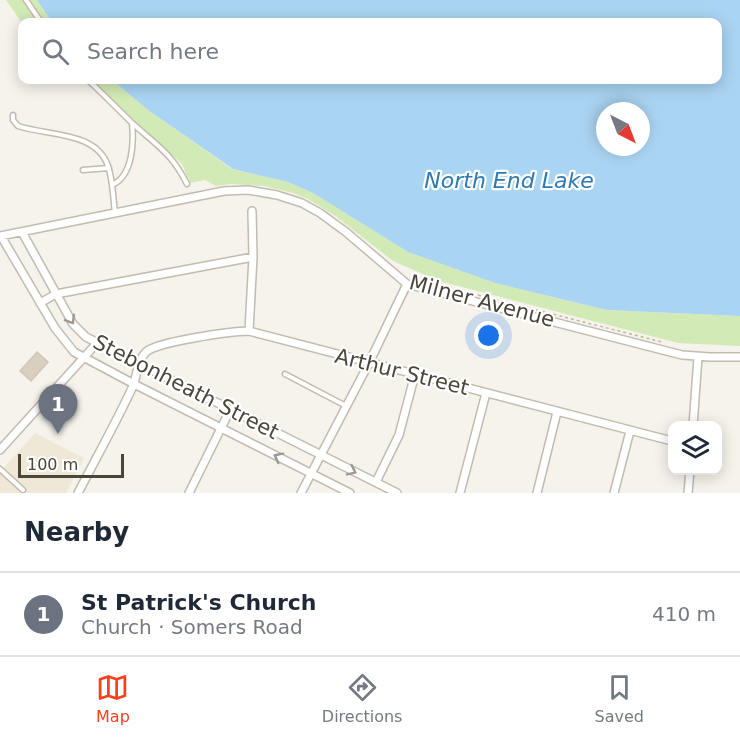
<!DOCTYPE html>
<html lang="en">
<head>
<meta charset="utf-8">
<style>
	:root { --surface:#fff; --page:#f6f6f7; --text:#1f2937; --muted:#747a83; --line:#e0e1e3; --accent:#fc3f1d }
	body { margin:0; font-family:"DejaVu Sans",sans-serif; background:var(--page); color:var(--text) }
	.controls { position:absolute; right:18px; bottom:18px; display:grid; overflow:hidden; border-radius:12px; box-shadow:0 3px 15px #0003 }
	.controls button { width:54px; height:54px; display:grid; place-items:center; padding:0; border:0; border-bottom:2px solid var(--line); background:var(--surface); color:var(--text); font:30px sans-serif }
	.compass { position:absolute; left:596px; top:102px; width:54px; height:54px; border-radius:50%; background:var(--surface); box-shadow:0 3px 15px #0003; rotate:138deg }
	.scale { position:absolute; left:18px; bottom:15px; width:106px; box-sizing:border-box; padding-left:6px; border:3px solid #4b4439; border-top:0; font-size:16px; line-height:21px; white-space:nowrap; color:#4b4439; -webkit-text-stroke:4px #fff; paint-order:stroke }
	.you { position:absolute; left:489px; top:336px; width:21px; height:21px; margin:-15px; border:4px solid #fff; border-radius:50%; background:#1a73e8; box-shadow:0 0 0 9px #1a73e833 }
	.badge { display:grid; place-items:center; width:39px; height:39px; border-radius:50%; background:var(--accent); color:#fff; font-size:20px; font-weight:700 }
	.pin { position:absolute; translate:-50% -50px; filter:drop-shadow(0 2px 3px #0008) }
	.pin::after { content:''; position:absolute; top:32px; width:21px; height:18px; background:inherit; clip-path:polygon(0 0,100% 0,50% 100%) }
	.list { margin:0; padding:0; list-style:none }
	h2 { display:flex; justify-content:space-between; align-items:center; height:78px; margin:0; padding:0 24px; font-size:26px }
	h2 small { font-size:20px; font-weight:400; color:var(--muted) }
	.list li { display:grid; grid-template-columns:39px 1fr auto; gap:18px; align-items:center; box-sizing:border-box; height:84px; padding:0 24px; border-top:2px solid var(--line) }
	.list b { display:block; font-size:22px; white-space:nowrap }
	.list p { margin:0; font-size:20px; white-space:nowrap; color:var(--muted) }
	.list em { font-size:20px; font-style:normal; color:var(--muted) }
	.icon { flex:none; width:33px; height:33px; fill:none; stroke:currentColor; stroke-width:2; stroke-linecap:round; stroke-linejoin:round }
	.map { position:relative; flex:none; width:740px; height:493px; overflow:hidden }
	.search { position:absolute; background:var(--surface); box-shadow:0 3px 15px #0003; left:18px; right:18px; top:18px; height:66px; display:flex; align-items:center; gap:15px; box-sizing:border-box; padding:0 21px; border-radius:12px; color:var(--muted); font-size:22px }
	.sheet { height:162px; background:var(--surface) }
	nav { display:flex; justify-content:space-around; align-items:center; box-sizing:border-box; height:84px; border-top:2px solid var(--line); background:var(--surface); font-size:16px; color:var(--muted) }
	nav a { display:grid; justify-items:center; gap:3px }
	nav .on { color:var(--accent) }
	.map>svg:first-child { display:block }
</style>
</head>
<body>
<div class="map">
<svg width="740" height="493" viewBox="0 0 740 493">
	<rect width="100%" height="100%" fill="#f6f3ec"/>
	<!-- education -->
	<path fill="#efe8d6" d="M35,433L84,458L66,493H0V472Z"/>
	<!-- green -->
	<path fill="#d2eab5" d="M6,0H37L52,22L22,23Z
		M82,80H112L148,110L232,169L288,182L313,193L408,252L495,283L607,310L740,316V346L678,343L439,281L393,261L334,215L308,199L293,193L264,186L231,184L216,186L205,180L190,183L182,164L172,155Z"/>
	<!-- water -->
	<path fill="#a9d4f2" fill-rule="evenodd" d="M37,0H740V316L607,310L495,283L408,252L313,193L288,182L233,169L148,110L112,80H718V22H52ZM605,111H641V147H605Z"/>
	<!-- building -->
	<path fill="#d8cfc1" stroke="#d3c7b4" stroke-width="1.5" d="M37,352L48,362L31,381L20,371Z"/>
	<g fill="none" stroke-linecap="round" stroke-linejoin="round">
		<!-- service casing -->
		<g stroke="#c2bbae" stroke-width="7">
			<path id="service" d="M26,0L41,22
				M88,80C103,94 117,108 131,122C156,145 171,152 187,184
				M13,115V120L18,126C48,136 96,131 108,166C113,181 113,197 115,213
				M83,170L109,168
				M112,185C133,176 134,142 132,123
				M285,374L346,406
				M0,469L23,490"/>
		</g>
		<!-- minor casing -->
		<g stroke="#c2bbae" stroke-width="10">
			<path id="minor" d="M22,232L73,324L86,337L397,493
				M0,236L224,191L248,190L277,195L302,203L320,213L346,232L407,284L682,355L710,357H740
				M1,236L55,328L74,352L134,384L350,493
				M40,303L56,294L253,257
				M249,331L253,257L252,211
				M693,426L698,357
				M0,450L97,343
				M376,482L399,435L415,374
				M78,493C96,458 116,423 133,386C137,376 137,361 146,352C156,342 232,331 249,331L672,441
				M189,493L230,410
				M301,493L369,363L407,284
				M460,493L486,393
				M537,493L557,412
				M614,493L630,431
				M688,493L690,470"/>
		</g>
		<!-- path -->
		<path stroke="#c4b79f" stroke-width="1.5" stroke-dasharray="3 3" stroke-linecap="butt" d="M443,286L662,342"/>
		<!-- service -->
		<use href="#service" stroke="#fff" stroke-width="4"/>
		<!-- minor -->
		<use href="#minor" stroke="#fff" stroke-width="7"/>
	</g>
	<!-- one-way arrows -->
	<defs><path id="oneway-chevron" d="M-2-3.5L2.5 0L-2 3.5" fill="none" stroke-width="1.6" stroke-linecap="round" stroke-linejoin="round" transform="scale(1.5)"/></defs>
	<g stroke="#9c9892">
		<use href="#oneway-chevron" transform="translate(71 320) rotate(58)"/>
		<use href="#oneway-chevron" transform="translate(278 457) rotate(-153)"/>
		<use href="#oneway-chevron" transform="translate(352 471) rotate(26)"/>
	</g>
	<g text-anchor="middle" stroke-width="4.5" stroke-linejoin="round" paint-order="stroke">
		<!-- street labels -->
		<g font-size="21" fill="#4b4439" stroke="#fff">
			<text transform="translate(482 301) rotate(15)" y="7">Milner Avenue</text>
			<text transform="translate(402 372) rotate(14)" y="7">Arthur Street</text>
			<text transform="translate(186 387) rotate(27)" y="7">Stebonheath Street</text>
		</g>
		<!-- water labels -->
		<g font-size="22" font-style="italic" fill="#2e7ab2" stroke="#fff">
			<text x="509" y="188">North End Lake</text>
		</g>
	</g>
</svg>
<div class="controls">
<button><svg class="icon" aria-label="layers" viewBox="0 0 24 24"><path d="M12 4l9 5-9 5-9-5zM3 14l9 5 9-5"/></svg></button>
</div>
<svg class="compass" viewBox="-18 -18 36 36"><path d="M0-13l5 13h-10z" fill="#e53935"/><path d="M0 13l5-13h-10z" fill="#747a83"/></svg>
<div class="scale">100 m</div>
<div class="you"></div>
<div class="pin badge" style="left:58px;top:434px;background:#6b7280">1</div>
<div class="search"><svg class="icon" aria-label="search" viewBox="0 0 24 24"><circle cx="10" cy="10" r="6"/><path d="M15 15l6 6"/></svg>Search here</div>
</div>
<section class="sheet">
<h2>Nearby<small></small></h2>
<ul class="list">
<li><span class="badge" style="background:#6b7280">1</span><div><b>St Patrick's Church</b><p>Church · Somers Road</p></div><em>410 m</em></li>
</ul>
</section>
<nav>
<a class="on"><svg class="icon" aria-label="map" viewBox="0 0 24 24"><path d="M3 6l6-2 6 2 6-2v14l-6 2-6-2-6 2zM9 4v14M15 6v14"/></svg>Map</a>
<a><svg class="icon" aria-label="directions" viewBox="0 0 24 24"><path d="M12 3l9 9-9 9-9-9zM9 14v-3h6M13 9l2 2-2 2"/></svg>Directions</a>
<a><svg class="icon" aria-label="saved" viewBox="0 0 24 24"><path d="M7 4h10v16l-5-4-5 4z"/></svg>Saved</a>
</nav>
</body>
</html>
